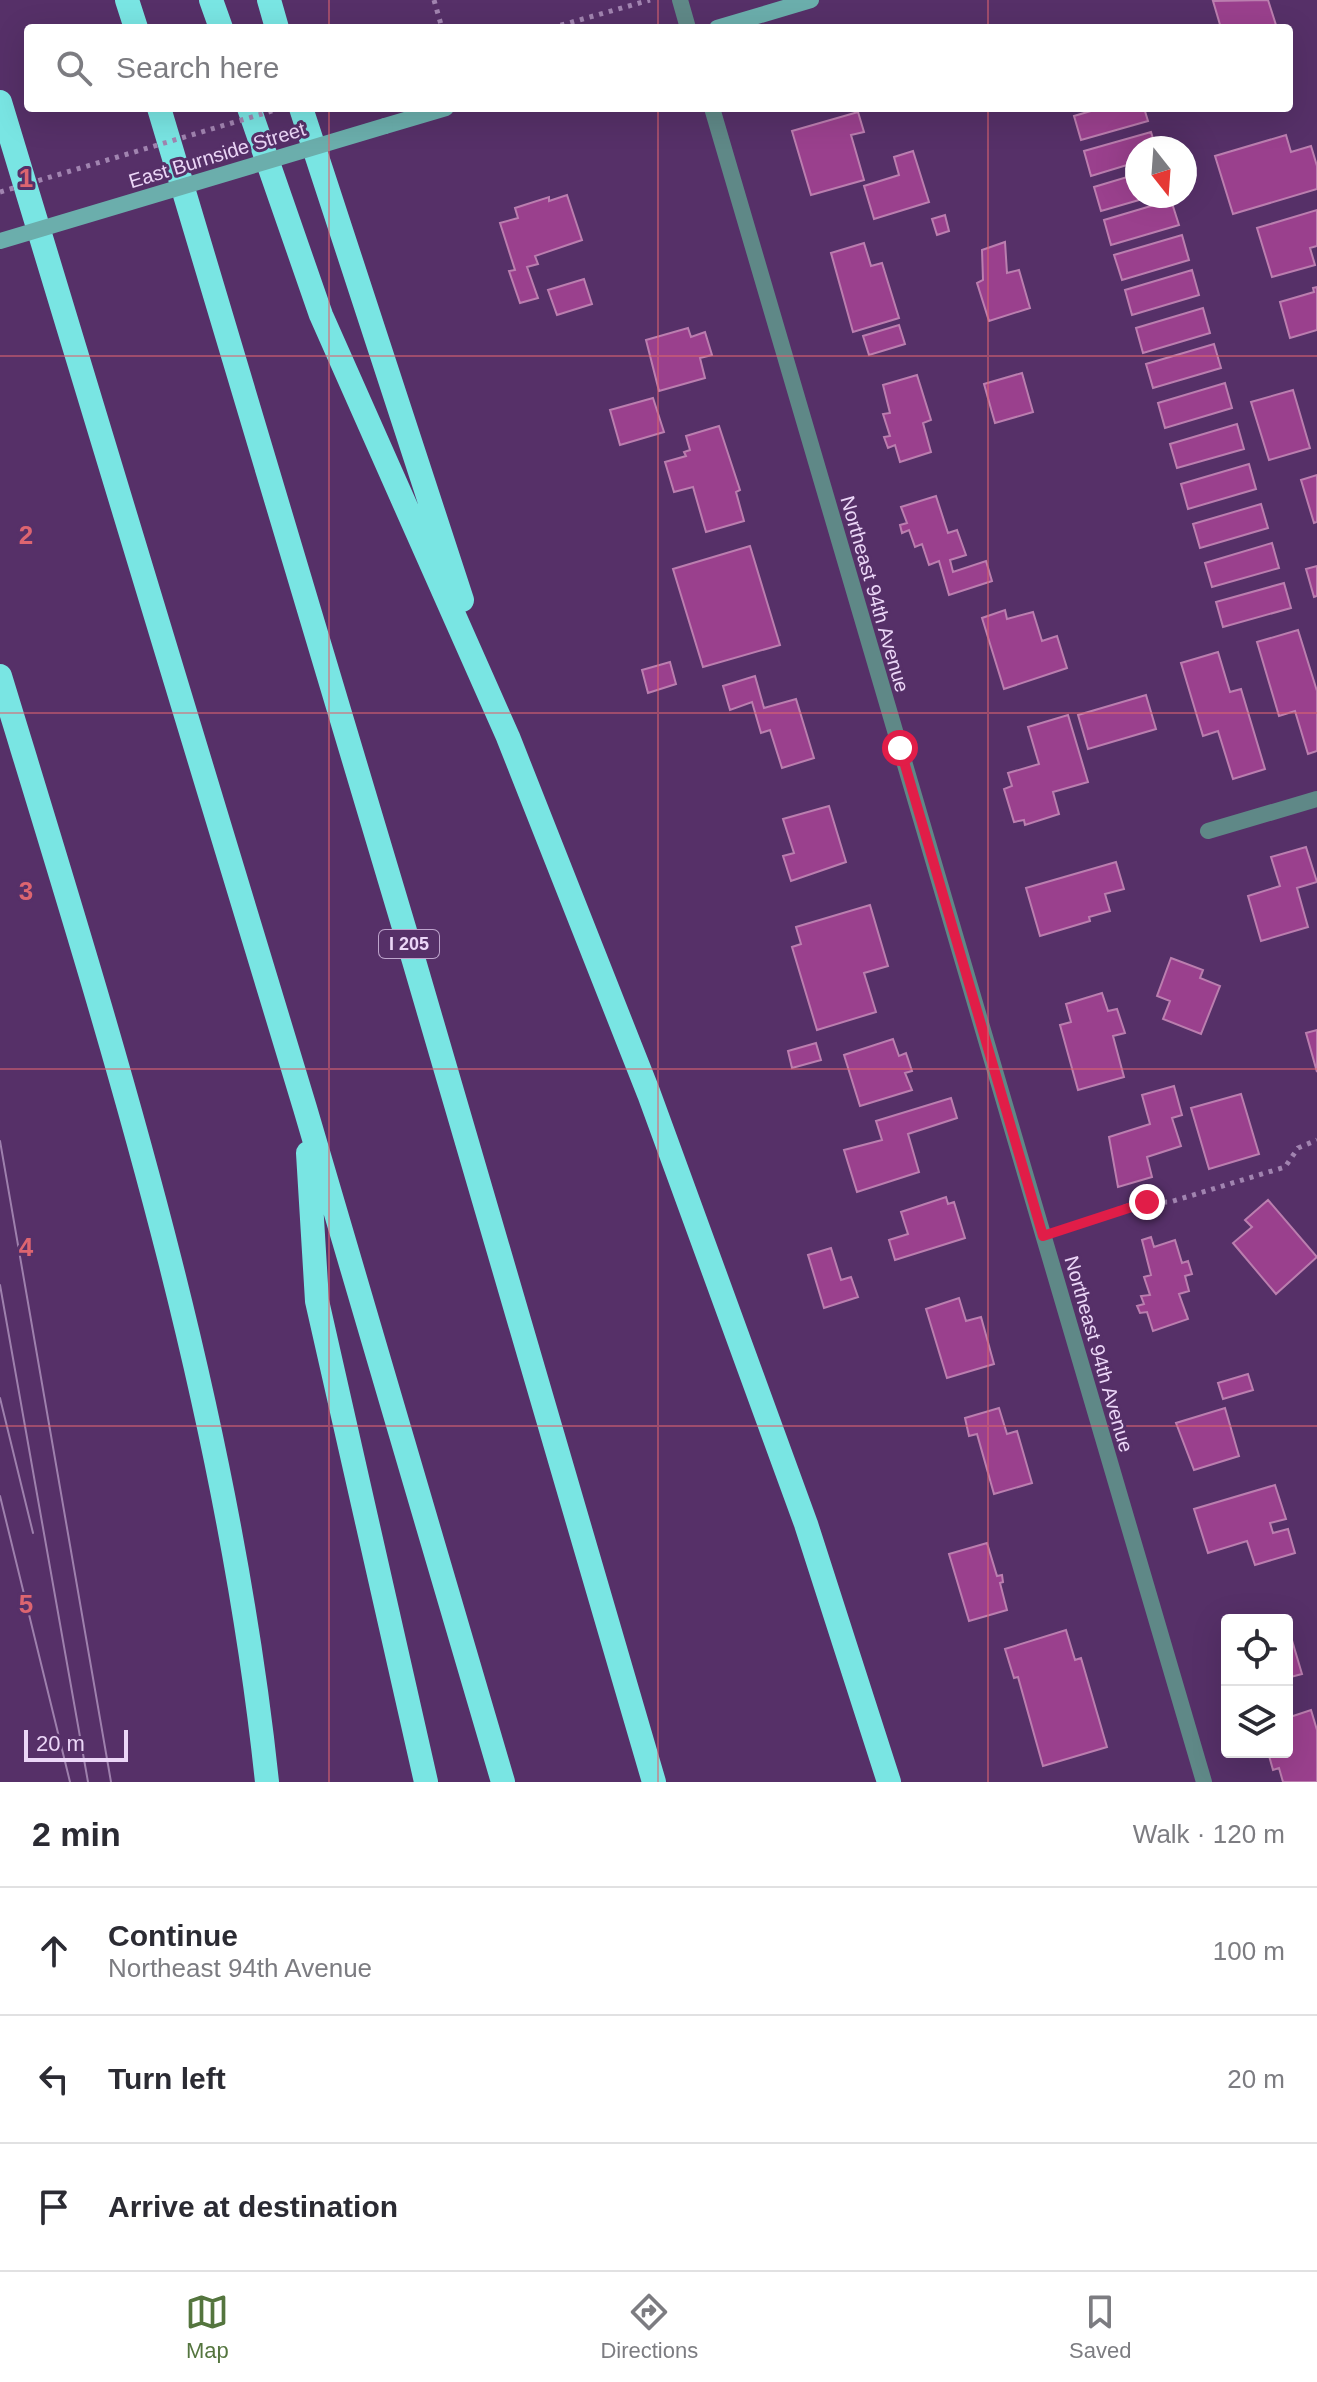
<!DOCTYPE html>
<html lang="en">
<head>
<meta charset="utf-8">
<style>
	:root { --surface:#fff; --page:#f2f2f3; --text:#2b2b33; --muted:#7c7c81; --line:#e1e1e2; --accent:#54753e }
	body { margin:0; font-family:Helvetica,sans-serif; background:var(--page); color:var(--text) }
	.controls { position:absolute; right:24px; bottom:24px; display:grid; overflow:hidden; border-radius:8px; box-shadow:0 8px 32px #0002 }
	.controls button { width:72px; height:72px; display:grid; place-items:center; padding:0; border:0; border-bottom:2px solid var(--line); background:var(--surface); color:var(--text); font:40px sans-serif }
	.compass { position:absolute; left:1125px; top:136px; width:72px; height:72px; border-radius:50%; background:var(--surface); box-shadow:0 8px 32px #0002; rotate:163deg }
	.scale { position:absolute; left:24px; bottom:20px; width:104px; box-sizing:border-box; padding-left:8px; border:4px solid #ebd6f7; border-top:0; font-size:22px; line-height:28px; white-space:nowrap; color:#ebd6f7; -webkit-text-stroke:6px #563068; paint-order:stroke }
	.stop { position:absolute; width:24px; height:24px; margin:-18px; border:6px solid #e11d48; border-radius:50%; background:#fff }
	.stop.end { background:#e11d48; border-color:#fff; box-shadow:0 2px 8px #0008 }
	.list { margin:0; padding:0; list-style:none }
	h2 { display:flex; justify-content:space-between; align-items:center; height:104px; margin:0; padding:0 32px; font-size:34px }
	h2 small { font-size:26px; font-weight:400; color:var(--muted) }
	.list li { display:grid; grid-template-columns:52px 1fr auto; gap:24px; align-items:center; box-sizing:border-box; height:128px; padding:0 32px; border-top:2px solid var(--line) }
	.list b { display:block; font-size:30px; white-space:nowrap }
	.list p { margin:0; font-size:26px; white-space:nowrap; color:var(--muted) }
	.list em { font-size:26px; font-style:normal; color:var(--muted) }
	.icon { flex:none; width:44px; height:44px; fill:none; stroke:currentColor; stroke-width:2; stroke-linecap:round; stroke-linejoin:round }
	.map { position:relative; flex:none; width:1317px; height:1782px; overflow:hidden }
	.search { position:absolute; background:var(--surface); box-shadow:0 8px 32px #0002; left:24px; right:24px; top:24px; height:88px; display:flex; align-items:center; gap:20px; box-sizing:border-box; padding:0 28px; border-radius:8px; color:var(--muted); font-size:30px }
	.sheet { height:488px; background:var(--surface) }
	nav { display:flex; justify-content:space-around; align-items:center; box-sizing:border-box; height:112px; border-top:2px solid var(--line); background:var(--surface); font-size:22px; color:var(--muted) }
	nav a { display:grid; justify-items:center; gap:4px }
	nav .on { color:var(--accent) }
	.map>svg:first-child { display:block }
</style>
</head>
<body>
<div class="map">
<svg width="1317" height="1782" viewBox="0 0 1317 1782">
	<rect width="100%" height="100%" fill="#563068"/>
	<!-- building -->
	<path fill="#9a408d" stroke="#bb7eaf" stroke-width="2" d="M1268,0L1276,25L1264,28H1221L1213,1Z
		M1101,108H1144L1148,121L1081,140L1074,116Z
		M858,112L864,132L851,135L864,180L811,195L792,131Z
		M1151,132L1156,148H1137V162L1091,176L1084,151Z
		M1286,135L1291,152L1311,146L1317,166V189L1233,214L1215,156Z
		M913,151L929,202L874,219L864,186L899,175L894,157Z
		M1137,174V196H1153L1101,211L1094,187Z
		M567,195L582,240L535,256L538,264L527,267L538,298L520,303L509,271L515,270L500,223L518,218L515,208L549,197V201Z
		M1171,200L1179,225L1111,245L1104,220Z
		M1317,210V246L1310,248L1315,265L1272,277L1257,228Z
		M945,215L949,231L937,235L932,219Z
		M1182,235L1189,260L1122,280L1114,255Z
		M1005,242L1007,273L1019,270L1030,308L989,321L977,283L983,280L982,250Z
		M864,243L871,266L882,263L899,318L853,332L831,253Z
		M1192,270L1199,295L1132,315L1125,290Z
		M584,279L592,304L557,315L548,290Z
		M1317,287V330L1290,338L1280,302L1314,292L1313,288Z
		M1203,308L1210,333L1143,353L1136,328Z
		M899,325L905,344L869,355L863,336Z
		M688,328L691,337L705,332L712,355L700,358L705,378L659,391L646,340Z
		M1214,344L1221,368L1153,388L1146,364Z
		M1022,373L1033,412L995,423L984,384Z
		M917,375L931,420L923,423L931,452L900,462L895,445L888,448L884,437L890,436L883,414L890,413L883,385Z
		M1225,383L1232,408L1165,428L1158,403Z
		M1293,390L1310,448L1269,460L1251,402Z
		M653,398L664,432L620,445L610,410Z
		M1237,424L1244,449L1177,468L1170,444Z
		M719,426L740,490L736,492L744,521L706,532L693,487L674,492L665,462L686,456L684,452L690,450L686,436Z
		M1249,464L1256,489L1188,509L1181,484Z
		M1317,475V522L1314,523L1301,480Z
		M936,496L948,533L957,530L966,555L950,560L953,572L986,561L992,581L949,595L939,561L929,565L922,544L915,547L909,530L902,533L900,525L907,523L901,507Z
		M1261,504L1268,528L1200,548L1193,524Z
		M1272,543L1279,568L1212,587L1205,563Z
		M750,546L780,645L703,667L673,569Z
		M1317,566V596L1314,597L1306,569Z
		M1284,583L1291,608L1223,627L1216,602Z
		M1005,610L1007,619L1033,612L1042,641L1057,636L1067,668L1004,689L982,618Z
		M1298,630L1317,691V751L1308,754L1295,711L1279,716L1257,642Z
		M1218,652L1230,692L1241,689L1265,769L1233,779L1218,731L1203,736L1181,663Z
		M670,662L676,684L648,693L642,670Z
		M755,676L764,708L796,699L814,758L782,768L770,730L761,733L752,702L730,710L723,686Z
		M1146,695L1156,729L1088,749L1078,715Z
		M1068,715L1088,782L1053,792L1059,814L1025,825L1024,820L1014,822L1004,789L1012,786L1008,773L1039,764L1028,727Z
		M829,806L846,862L791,881L783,856L794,853L783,819Z
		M1306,847L1317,882L1297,888L1308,927L1261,941L1248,896L1280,886L1271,857Z
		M1116,862L1124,889L1105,894L1110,911L1089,917L1090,921L1040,936L1026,888Z
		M870,905L888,966L864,973L876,1012L817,1030L792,947L801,944L796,927Z
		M1171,958L1203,970L1200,978L1220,986L1201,1034L1163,1019L1170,1001L1157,996Z
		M1102,993L1108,1011L1117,1009L1125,1033L1113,1036L1124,1077L1078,1090L1060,1025L1071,1022L1066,1004Z
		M1317,1030V1072L1306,1033Z
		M893,1039L899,1056L906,1053L912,1071L905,1073L912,1090L860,1106L844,1055Z
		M816,1043L821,1060L792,1068L788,1051Z
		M1174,1086L1182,1115L1172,1118L1181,1146L1147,1157L1152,1177L1118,1187L1109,1137L1150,1124L1142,1095Z
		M1241,1094L1259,1154L1209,1169L1191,1108Z
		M951,1098L957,1118L908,1134L919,1172L857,1192L844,1150L882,1140L876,1121Z
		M946,1197L948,1204L954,1202L965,1238L895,1260L889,1240L908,1234L901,1212Z
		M1268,1200L1317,1257L1276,1294L1233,1243L1252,1227L1245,1220Z
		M1151,1237L1154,1247L1175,1240L1182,1263L1188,1261L1192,1274L1185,1276L1189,1291L1179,1294L1188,1319L1153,1331L1147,1312L1140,1313L1137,1306L1144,1304L1141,1296L1150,1295L1144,1277L1151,1275L1142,1240Z
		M831,1248L841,1280L851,1277L858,1297L824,1308L808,1255Z
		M959,1298L966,1321L981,1317L994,1364L947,1378L926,1309Z
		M1248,1374L1253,1390L1223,1399L1218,1383Z
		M999,1408L1007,1434L1017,1431L1032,1483L994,1494L977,1434L969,1436L965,1418Z
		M1225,1408L1239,1456L1194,1470L1176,1423Z
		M1275,1485L1286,1519L1270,1523L1273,1533L1288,1529L1295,1553L1255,1565L1247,1541L1208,1553L1194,1509Z
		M987,1543L997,1576L1002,1575L1003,1582L1000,1583L1007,1610L969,1621L949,1554Z
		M1066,1630L1075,1660L1081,1658L1107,1747L1043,1766L1018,1677L1014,1678L1005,1649Z
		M1291,1637L1302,1674L1287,1678V1639Z
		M1311,1710L1317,1730V1782H1283L1279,1768L1273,1770L1268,1752H1287V1718Z"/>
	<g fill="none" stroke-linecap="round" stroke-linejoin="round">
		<!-- path -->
		<path stroke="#a184b0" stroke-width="5" stroke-dasharray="4 6" stroke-linecap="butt" d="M434,0L442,28
			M551,28L650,0
			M1068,1229L1135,1203L1170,1202L1285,1167L1298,1148L1317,1140"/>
		<!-- lane -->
		<path stroke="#5f8887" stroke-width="16" d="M1208,831L1317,799"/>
		<!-- street -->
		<path stroke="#5f8887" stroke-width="16" d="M680,0L688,28
			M712,108L1204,1782"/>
		<!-- secondary -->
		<path stroke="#6baeac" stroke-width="16" d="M717,28L811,0
			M385,126L446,108"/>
		<!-- highway -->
		<path stroke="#79e5e3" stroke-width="24" d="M127,0L136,28
			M211,0L221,28
			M269,0L277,28
			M0,102L305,1108L503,1782
			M159,108L414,961L654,1782
			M249,108L321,315L508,737L649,1094L806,1524L889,1782
			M301,108L462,600
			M0,676C111,1040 227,1401 267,1782
			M308,1153L317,1301L426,1782"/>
		<!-- tram -->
		<path stroke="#9e80ad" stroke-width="2" d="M0,1141L111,1782
			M0,1285L88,1782
			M0,1398L33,1533
			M0,1496L70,1782"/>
		<!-- path-bridge -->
		<path stroke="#a184b0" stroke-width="5" stroke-dasharray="4 6" stroke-linecap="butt" d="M0,192L282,108"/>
		<!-- secondary-bridge -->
		<path stroke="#6baeac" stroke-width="16" d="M0,241L385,126"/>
	</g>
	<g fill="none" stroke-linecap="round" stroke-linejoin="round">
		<!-- route -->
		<path stroke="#e11d48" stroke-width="10" d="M900,748L1043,1236L1147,1202"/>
	</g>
	<!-- grid -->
	<path fill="none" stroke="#dd6570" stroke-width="2" stroke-opacity="0.55" d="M329,0V28M658,0V28M988,0V28M329,108V1782M658,108V1782M988,108V1782M0,356H1317M0,713H1317M0,1069H1317M0,1426H1317"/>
	<g text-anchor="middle" stroke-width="6" stroke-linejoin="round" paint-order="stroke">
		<!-- shield labels -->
		<rect fill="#563068" stroke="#bea4cc" stroke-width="2" x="379" y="930" width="60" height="28" rx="6"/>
		<g font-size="18" font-weight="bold" fill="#ebd6f7">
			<text x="409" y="950">I 205</text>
		</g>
		<!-- street labels -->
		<g font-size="20" fill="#ebd6f7" stroke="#563068">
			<text transform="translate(217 155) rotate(-17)" y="7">East Burnside Street</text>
			<text transform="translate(875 594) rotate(74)" y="7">Northeast 94th Avenue</text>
			<text transform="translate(1099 1354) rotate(74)" y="7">Northeast 94th Avenue</text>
		</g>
	</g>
	<g font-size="26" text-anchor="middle" font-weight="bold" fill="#dd6570" stroke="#563068" stroke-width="6" stroke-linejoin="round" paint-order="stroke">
		<text x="26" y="187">1</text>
		<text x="26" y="544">2</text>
		<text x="26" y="900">3</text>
		<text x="26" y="1256">4</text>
		<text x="26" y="1613">5</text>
	</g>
</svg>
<div class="controls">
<button><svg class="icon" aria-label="locate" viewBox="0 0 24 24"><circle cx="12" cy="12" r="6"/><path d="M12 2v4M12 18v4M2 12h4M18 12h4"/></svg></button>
<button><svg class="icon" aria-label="layers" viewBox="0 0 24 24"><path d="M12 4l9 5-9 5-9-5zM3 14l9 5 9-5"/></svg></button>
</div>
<svg class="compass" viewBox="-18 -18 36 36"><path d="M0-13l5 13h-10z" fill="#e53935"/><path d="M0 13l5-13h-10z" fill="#7c7c81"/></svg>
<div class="scale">20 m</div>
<div class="stop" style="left:900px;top:748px"></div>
<div class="stop end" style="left:1147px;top:1202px"></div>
<div class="search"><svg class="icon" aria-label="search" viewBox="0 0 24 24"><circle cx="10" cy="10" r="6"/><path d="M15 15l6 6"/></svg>Search here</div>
</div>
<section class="sheet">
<h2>2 min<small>Walk · 120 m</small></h2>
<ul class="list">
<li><svg class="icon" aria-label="ahead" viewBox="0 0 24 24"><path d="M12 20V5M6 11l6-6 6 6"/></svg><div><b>Continue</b><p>Northeast 94th Avenue</p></div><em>100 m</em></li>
<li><svg class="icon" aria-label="left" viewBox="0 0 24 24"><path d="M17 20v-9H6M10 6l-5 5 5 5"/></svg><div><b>Turn left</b></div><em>20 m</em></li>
<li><svg class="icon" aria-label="arrive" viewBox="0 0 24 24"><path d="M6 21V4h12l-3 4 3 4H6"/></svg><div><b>Arrive at destination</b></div></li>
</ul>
</section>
<nav>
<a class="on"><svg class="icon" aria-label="map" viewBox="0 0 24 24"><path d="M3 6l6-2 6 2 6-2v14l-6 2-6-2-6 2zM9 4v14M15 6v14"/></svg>Map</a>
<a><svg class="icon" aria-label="directions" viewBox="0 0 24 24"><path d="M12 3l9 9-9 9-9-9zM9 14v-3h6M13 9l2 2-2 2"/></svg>Directions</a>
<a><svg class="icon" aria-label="saved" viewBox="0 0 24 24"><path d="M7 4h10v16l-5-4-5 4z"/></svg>Saved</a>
</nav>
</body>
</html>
